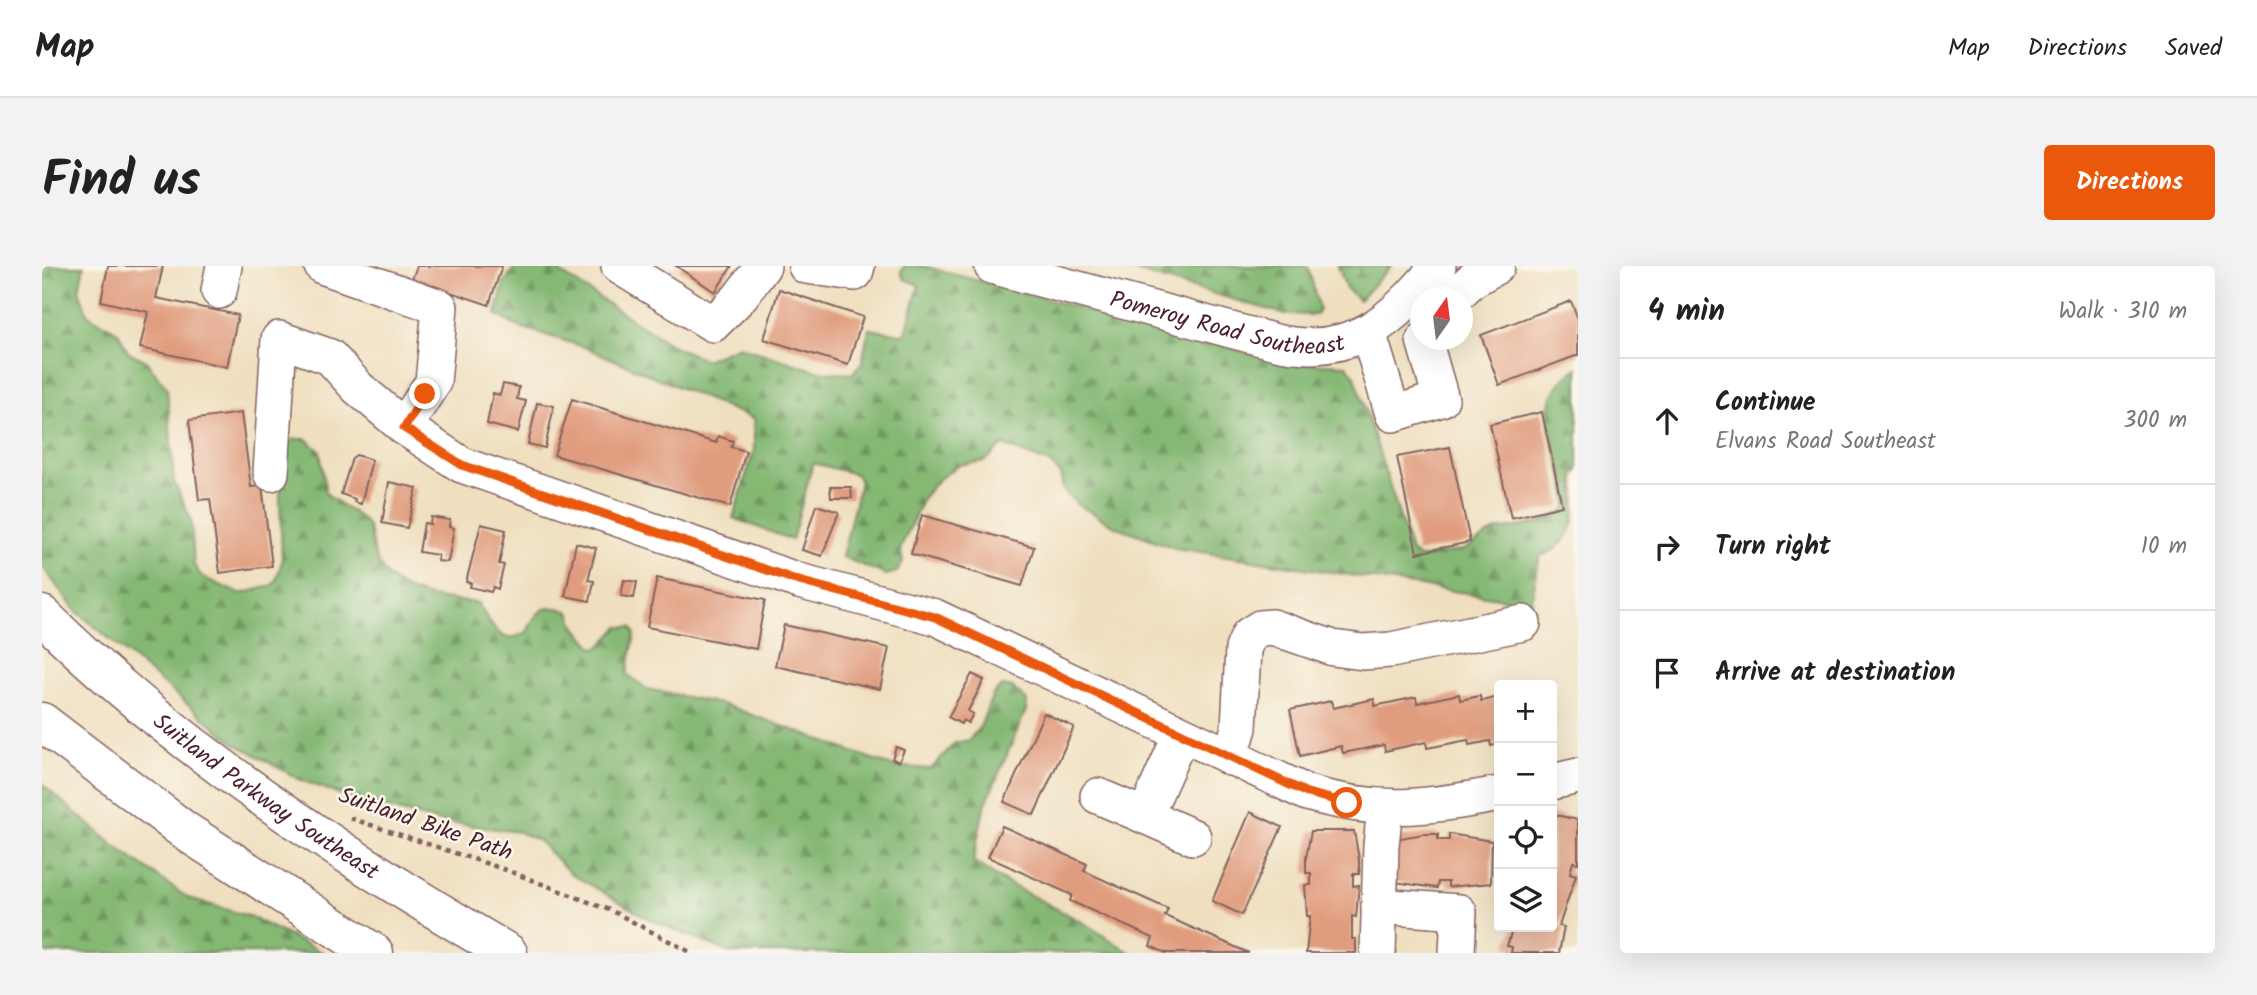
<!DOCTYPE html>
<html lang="en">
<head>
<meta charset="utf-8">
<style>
	:root { --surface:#fff; --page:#f2f2f2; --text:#222; --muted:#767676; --line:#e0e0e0; --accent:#ea580c }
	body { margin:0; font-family:Kalam,sans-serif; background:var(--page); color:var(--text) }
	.controls { position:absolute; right:21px; bottom:21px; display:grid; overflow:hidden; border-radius:7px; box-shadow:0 7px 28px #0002 }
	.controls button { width:63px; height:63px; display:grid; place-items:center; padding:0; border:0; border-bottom:2px solid var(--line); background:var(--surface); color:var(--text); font:35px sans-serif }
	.compass { position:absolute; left:1368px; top:21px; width:63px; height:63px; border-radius:50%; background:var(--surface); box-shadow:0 7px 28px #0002; rotate:14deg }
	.stop { position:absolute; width:21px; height:21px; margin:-16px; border:5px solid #ea580c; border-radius:50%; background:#fff }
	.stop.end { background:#ea580c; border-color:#fff; box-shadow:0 2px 7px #0008 }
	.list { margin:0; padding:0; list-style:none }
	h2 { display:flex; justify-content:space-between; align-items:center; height:91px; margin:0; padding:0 28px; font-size:30px }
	h2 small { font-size:23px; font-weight:400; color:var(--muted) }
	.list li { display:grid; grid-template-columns:46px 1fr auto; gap:21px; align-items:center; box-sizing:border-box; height:126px; padding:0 28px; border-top:2px solid var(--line) }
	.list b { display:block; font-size:26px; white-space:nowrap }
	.list p { margin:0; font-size:23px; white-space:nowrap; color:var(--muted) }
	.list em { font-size:23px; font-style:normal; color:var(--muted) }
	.icon { flex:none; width:38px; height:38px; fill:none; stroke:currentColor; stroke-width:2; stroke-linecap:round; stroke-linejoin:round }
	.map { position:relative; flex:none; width:1536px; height:687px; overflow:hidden; border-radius:7px }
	header { display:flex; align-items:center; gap:42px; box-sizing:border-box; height:98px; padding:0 35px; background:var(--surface); border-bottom:2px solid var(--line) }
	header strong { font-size:33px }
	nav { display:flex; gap:38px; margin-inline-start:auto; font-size:24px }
	.intro { display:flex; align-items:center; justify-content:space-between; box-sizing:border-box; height:168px; padding:0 42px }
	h1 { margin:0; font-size:49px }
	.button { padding:18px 32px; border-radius:7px; background:var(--accent); color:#fff; font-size:24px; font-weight:700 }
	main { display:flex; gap:42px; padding:0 42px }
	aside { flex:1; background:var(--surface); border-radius:7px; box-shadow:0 7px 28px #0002 }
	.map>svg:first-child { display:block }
</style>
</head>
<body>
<header>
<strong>Map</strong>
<nav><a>Map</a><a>Directions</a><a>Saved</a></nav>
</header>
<div class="intro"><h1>Find us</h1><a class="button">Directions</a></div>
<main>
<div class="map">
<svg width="1536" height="687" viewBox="0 0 1536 687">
	<defs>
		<pattern id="forest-firs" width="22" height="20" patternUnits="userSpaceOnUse" patternTransform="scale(1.75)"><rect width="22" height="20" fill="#84b873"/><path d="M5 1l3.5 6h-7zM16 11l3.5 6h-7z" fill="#6e955f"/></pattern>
	</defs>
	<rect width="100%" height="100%" fill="#fbf7ec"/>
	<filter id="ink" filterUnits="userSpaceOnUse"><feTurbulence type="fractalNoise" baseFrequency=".0143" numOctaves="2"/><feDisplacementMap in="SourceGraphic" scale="14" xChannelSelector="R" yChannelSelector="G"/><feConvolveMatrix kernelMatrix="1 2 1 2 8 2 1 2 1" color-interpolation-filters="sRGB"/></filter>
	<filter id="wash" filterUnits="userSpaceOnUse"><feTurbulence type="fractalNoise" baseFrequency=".00686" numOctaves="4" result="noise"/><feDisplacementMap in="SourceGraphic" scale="28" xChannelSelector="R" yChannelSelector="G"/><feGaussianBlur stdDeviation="1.57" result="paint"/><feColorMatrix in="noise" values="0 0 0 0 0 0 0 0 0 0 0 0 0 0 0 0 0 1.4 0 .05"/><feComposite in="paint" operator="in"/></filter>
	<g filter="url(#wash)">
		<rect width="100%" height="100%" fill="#efdfbf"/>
		<!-- forest -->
		<path fill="url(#forest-firs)" stroke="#676c4f" stroke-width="2" d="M0,0H42L37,24L46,49L76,66L86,86L103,94L125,122L132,216L149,254L152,299L160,311L198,328L229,320L234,315L240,295L238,230L244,180L252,173H264L278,185L284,227C295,239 312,244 323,256C331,266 328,276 332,287C347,332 397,333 436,337C442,347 454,372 468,372C473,372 480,368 485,366C494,343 505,336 528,346L534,362L552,382L559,380L577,361H590L593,368L585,408L605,423L683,439L849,500L889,503L913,477L927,474L938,461L951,428L960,420L971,422L985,435L984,444L942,542L931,595L954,611L1042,657L1089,687H689L607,653L528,607L496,574L477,566L395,555L314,534L259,514L192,477L33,344L0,300Z
			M473,0H502L516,5L629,79L663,94L697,80L775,105L810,108L820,96L827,63L860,68L864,66L877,19L862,13L859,6L862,0H881L1240,96L1305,99L1313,111L1369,286L1377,292L1422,284L1452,265L1497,257L1523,245C1536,206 1472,140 1536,102V206L1532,207C1536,247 1536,277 1498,290L1489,337L1133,282L1073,260L1035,238L1021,224L1018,207L1007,197L961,179L943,195L917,199L897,213L882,230L858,283L861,296L855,306L844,309L800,291L818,216L814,208L771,197L750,274L691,252L712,184V153L542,81L472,59L454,48L462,17Z
			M1075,0H1266L1277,44L1274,49L1242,48Z
			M1296,0H1349L1317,34L1304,22Z
			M0,518L70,578L146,632L206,650L282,687H0Z"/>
		<g id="blocks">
			<!-- building -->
			<path fill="#e09c7e" d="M66,0H121L114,32L196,49L185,101L98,82L106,46L59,35Z
				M375,0H460L447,39L370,13Z
				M634,0H690L673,26Z
				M737,23L821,51L806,99L722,73Z
				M1529,35L1536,53V89L1457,119L1439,69Z
				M461,118L477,121L475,133L484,135L476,166L445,158L451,127L458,129Z
				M530,133L674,177L676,170L691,175L689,181L704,185L688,241L512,189Z
				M495,137L512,140L503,182L486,178Z
				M1500,146L1520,240L1469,252L1448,158Z
				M199,147L209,221L220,220L230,300L178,307L168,233L157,234L147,154Z
				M1408,181L1428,276L1375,287L1355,191Z
				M314,189L330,194L319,238L312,236L313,233L299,228L310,192Z
				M347,216L375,222L365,262L340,257Z
				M788,221H809L810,232H789Z
				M774,239L797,246L780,290L760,284Z
				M880,249L992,281L980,320L869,288Z
				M389,251L408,254L407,261L412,262L406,296L395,295L396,289L377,286L382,257L388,258Z
				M439,258L464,264L457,298L462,299L456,323L451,321L449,326L428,321L429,317L424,316Z
				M534,277L554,282L546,314L552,315L548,335L523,330Z
				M615,312L723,334L714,383L605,361Z
				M582,314L595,316L592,332L579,330Z
				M742,359L847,382L838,423L733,400Z
				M930,408L942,414L926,445L931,448L926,457L921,454L919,458L906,451Z
				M1417,428L1418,434L1438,430L1439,435L1457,431V478L1449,480L1448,475L1427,479L1426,474L1385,482L1384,476L1343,485L1342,479L1301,487L1299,480L1258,490L1248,444L1289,435L1291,442L1332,433L1333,440L1374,431L1375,437Z
				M1002,447L1032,461L992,549L962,536Z
				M854,481L862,484L857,496L850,493Z
				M1208,546L1240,561L1200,649L1170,635Z
				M1510,548L1536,554V597L1531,596L1528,607L1534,609L1517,660L1522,661L1517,687H1469L1470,681L1465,680L1471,661H1510Z
				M960,560L1045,598L1042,605L1126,643L1123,650L1207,687H1124L1108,680L1111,672L1028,635L1030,629L946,591Z
				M1269,565H1312L1317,593V608H1311V620L1317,619L1314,651L1310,650V673H1314V687H1264L1268,650H1265L1263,619H1269V607H1264V592Z
				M1381,568H1396V574H1407V568L1450,575L1449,617L1406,621V616H1396L1395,622L1352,616L1353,573Z"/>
		</g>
	</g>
	<g filter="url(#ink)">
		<use href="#blocks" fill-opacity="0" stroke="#84625f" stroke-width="2"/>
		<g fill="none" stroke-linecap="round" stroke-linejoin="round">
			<!-- minor casing -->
			<g stroke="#84625f" stroke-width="38">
				<g id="minor">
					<path d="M280,0L398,41L391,116L362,161"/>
					<path d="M577,0L671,58L697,32L721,0"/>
					<path d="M764,0L813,7L815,0"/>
					<path id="s1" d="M950,0L1234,76C1310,93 1351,54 1396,0"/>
					<path d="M177,25L182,0"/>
					<path d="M1411,32L1430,14L1455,0"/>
					<path d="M1326,66L1351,148L1399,133L1382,74"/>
					<path d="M229,207L237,73L288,91L316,122L362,161L420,199L757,315L893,351L1265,527C1337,548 1385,542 1457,528"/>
					<path d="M1188,492L1197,462L1201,383L1207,369L1218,362L1230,361L1291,382L1321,386L1349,384L1481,357"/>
					<path d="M1510,516L1536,510"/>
					<path d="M1056,530L1103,550L1139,469"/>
					<path d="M1103,550L1151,571"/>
					<path d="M1337,640L1417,646L1415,687"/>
					<path d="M1336,687L1339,579L1343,542"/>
				</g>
			</g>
			<!-- highway casing -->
			<g stroke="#84625f" stroke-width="41">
				<g id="highway">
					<path id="s2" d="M0,349C136,484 301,590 466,687"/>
					<path d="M0,456L143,565L332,687"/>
				</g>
			</g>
			<!-- path -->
			<path stroke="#84625f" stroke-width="4.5" stroke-dasharray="5 5" stroke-linecap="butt" d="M308,552L464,604L570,645L650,687"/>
			<!-- minor -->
			<use href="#minor" stroke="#fff" stroke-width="35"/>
			<!-- highway -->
			<use href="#highway" stroke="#fff" stroke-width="38"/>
		</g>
	</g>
	<g fill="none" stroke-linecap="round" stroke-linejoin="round" filter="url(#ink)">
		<!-- route -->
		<path stroke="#ea580c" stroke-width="9" d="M383,128L362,162L420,199L440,206L757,315L893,351L1265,527L1305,537"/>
	</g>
	<g text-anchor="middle" stroke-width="5" stroke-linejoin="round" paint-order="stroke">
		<!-- street labels -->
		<g font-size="23" fill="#4a1f2b" stroke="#fbf7ec">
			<text dy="8" stroke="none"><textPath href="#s1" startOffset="243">Pomeroy Road Southeast</textPath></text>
			<text dy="8" stroke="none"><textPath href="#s2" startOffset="289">Suitland Parkway Southeast</textPath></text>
			<text transform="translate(384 557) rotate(19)" y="8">Suitland Bike Path</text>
		</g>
	</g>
</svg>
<div class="controls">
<button>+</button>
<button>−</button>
<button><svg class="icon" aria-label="locate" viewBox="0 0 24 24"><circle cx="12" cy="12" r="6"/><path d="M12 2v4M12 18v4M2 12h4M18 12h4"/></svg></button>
<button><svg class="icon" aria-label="layers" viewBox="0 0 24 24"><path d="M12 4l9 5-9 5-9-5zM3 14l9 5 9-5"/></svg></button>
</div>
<svg class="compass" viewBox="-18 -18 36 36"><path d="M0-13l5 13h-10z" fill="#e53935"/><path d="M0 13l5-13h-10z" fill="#767676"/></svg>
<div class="stop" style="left:1305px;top:537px"></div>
<div class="stop end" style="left:383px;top:128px"></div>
</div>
<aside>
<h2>4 min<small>Walk · 310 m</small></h2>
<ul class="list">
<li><svg class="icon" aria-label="ahead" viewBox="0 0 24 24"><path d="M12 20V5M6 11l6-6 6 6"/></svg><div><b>Continue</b><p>Elvans Road Southeast</p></div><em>300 m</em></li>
<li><svg class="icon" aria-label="right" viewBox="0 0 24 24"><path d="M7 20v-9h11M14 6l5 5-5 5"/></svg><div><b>Turn right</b></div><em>10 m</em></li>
<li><svg class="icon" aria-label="arrive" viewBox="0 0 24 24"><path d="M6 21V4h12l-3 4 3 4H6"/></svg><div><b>Arrive at destination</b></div></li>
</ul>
</aside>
</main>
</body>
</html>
